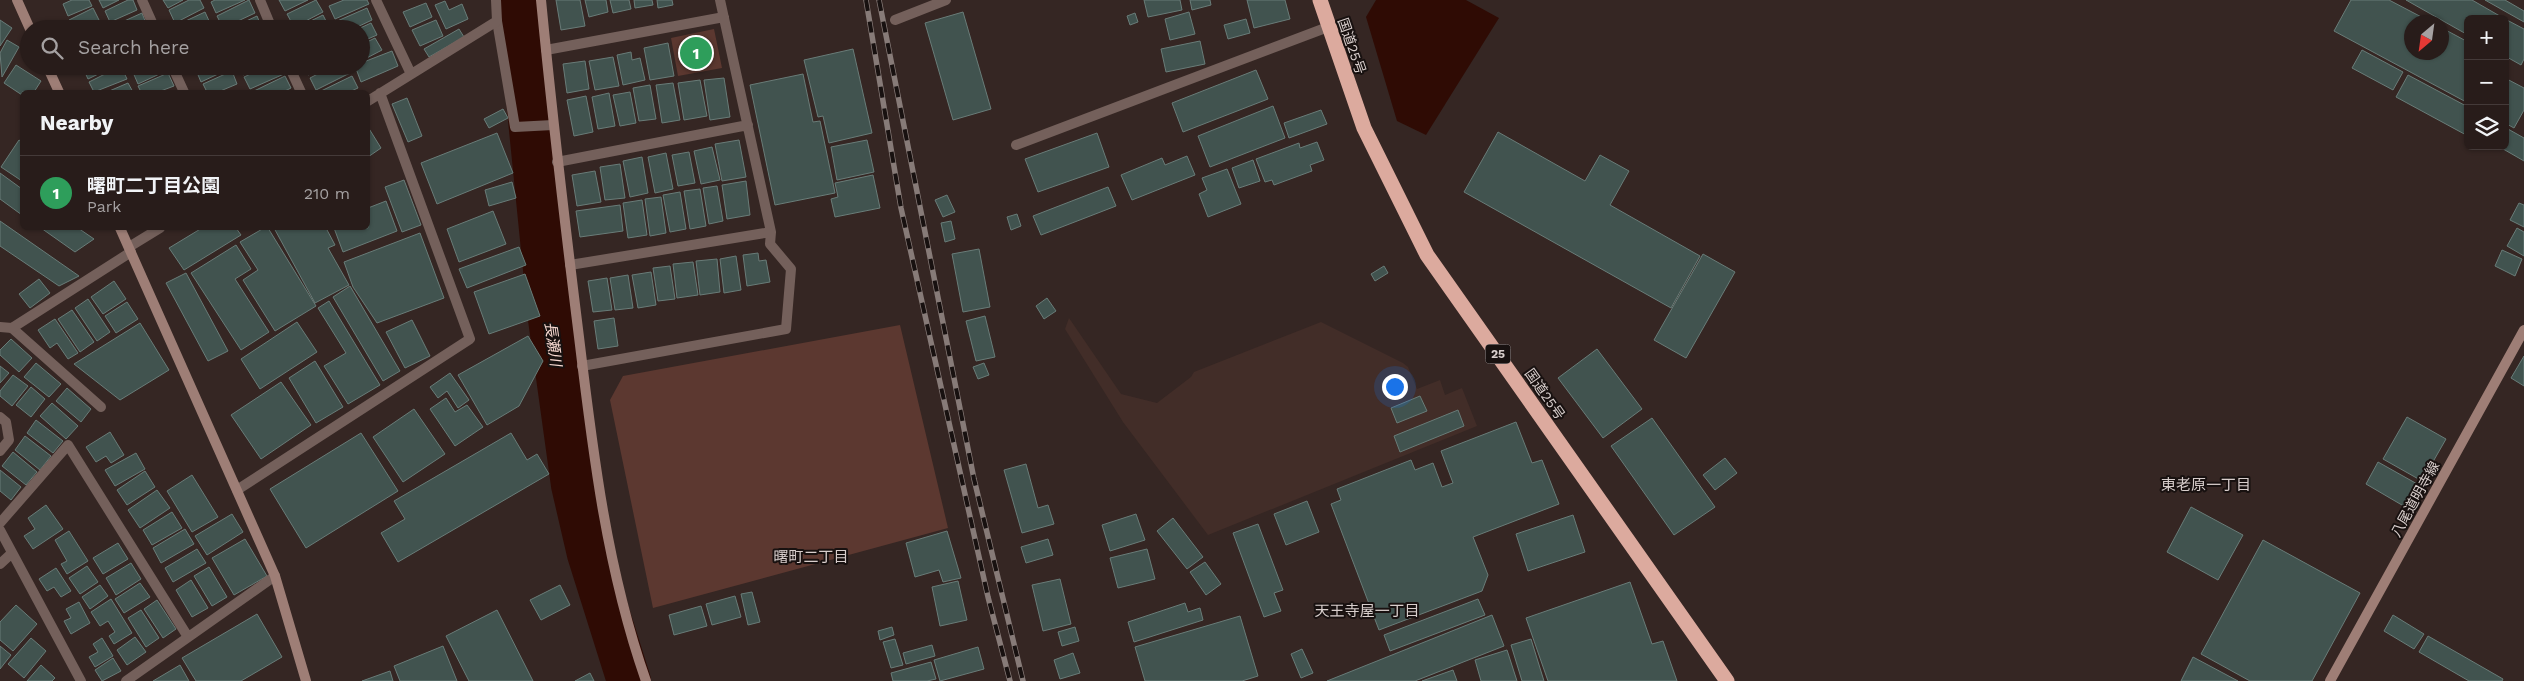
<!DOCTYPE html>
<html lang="en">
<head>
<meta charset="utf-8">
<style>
	:root { --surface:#281c1a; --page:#302523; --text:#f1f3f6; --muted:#a5a1a2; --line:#443a39; --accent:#1a73e8 }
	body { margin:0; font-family:"Work Sans","Noto Sans JP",sans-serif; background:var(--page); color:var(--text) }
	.controls { position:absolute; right:15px; top:15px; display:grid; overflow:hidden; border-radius:8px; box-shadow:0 1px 4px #0004 }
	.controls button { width:45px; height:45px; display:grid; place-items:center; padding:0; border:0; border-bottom:1px solid var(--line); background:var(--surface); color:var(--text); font:25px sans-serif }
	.compass { position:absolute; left:2404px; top:15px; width:45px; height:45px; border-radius:50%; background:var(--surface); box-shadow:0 1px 4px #0004; rotate:209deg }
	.you { position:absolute; left:1394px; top:386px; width:18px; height:18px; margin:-12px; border:4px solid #fff; border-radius:50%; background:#1a73e8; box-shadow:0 0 0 8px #1a73e833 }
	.badge { display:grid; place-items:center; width:32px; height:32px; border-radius:50%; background:var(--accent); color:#fff; font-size:16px; font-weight:700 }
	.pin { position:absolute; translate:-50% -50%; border:2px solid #fff; box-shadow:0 1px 5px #0006 }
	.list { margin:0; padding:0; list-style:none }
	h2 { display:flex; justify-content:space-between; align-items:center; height:65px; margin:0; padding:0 20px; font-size:21px }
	h2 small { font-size:16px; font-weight:400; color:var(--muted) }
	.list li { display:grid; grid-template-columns:32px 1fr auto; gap:15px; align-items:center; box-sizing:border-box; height:75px; padding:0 20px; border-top:1px solid var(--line) }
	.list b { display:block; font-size:19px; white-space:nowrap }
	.list p { margin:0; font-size:16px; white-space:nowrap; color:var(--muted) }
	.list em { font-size:16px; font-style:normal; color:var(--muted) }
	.icon { flex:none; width:28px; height:28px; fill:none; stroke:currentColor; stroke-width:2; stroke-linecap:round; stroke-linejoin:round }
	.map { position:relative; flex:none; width:2524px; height:681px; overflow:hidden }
	.search { position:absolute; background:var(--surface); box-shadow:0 1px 4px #0004; left:20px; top:20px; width:350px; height:55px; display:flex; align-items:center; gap:12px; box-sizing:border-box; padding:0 18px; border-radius:28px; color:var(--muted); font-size:19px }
	.panel { position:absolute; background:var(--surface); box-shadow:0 1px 4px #0004; left:20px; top:90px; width:350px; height:140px; border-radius:8px }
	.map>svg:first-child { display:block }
</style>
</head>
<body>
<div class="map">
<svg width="2524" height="681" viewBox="0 0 2524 681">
	<rect width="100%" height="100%" fill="#352623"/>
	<!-- built -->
	<path fill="#422d28" d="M1069,318L1121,394L1157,403L1191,377L1194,372L1321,322L1403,363L1408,367L1417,389L1440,380L1445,395L1462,388L1477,426L1208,535L1123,422L1065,329Z"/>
	<!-- green -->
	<path fill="#5c3830" d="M714,29L722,68L678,76L671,38Z
		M900,325L948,528L653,608L610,400L623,376Z"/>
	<!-- water -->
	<path fill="#2f0b04" d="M1376,0H1466L1499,18L1426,135L1397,121L1366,17Z"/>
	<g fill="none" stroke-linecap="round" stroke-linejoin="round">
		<!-- river -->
		<path stroke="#2f0b04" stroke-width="44" d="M518,0L550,319L573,485L589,554L629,681"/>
	</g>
	<!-- building -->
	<path fill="#41534f" stroke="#697c78" d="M72,0H89L92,6L68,16L63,4Z
		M99,0H119L103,8Z
		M128,0H133L137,10L110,22L105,11Z
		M163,0H183L168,8Z
		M189,0H200L204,8L175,23L169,10Z
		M215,0H245L216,13L211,2Z
		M249,0L255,13L223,28L217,16Z
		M279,0H308L285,11Z
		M316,0L323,12L294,27L287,14Z
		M344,0H367L369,4L335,19L329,6Z
		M556,0H580L585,26L561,30Z
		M585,0H606L608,12L589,17Z
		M610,0H629L631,9L613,13Z
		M634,0H652L653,5L635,8Z
		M657,0H672L673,5L658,8Z
		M1144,0H1180L1182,10L1148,17Z
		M1190,0H1210L1211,5L1192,10Z
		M1247,0H1285L1290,19L1254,28Z
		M2351,0H2389L2431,22H2412V52H2442V28L2468,42V103L2334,31Z
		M2406,0H2472L2505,19H2468V35Z
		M2485,0H2505L2524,11V22Z
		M445,1L449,10L462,4L468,19L446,29L435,5Z
		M426,3L432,17L410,27L403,12Z
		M93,8L99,20L80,29H73L69,20Z
		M367,8L372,20L353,29H338L335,22Z
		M205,12L210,23L199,29H179L177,25Z
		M963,12L991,109L953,120L925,23Z
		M1189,12L1195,34L1170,40L1165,19Z
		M142,13L147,26L141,29H112L111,27Z
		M1135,13L1138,22L1130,25L1127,16Z
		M323,15L329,27L326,29H294Z
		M257,16L262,28L229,29Z
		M1246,19L1250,33L1228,39L1224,25Z
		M2505,19L2524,29V59L2521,65L2505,56Z
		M0,20L12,28L0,46Z
		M436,20L443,36L420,46L412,30Z
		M371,23L377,35L361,42V29H358Z
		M459,29L464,37L429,57L424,49Z
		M375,38L382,50L361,61V45Z
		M7,40L19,47L2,77L0,53Z
		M1200,41L1205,64L1166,72L1161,49Z
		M668,43L674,76L650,80L644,48Z
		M853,49L872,133L829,143L823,116L818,117L804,60Z
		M2362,50L2403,72L2393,90L2352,68Z
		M392,51L398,66L361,82L355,66H361V63Z
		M631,52L632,60L640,58L645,80L623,85L617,55Z
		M613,57L619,86L595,90L589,61Z
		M585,61L589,89L567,93L563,64Z
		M16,65L41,81L34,92H22V95L4,83Z
		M82,66H115L88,79Z
		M121,66L127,79L94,92L89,82Z
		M142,66H166L168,70L138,84L132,70Z
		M205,66H230L231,68L201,82L196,70Z
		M238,66H260L243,75Z
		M268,66H280L284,74L250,89L244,77Z
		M304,66H326L308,75Z
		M333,66H346L350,73L316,90L310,78Z
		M1256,70L1268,99L1183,132L1172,103Z
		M232,71L237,84L218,92H207L203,84Z
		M168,73L174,86L158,92H141L138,86Z
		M803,74L813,122L820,121L835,193L775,205L750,85Z
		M2408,75L2468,107V136L2396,97Z
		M285,76L291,88L283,92H252Z
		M352,76L358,88L349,92H319Z
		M724,78L730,117L710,120L704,80Z
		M2505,78L2524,88V110L2514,128L2505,123Z
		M700,80L707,116L684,120L678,83Z
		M128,83L133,92H107Z
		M673,83L680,120L662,123L656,85Z
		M650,85L656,119L639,121L633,88Z
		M630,92L636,123L620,126L613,95Z
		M609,93L615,126L598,129L592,97Z
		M586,96L593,132L574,136L567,100Z
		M407,98L422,136L408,142L392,104Z
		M1273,106L1285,138L1210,167L1198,136Z
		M503,109L508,118L489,128L484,119Z
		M1321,110L1327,124L1289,138L1284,123Z
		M368,127L381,148L368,157Z
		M2508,129L2524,138V161L2498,146H2505V134Z
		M1498,132L1585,181L1600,155L1629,171L1610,205L1700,256L1671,308L1464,192Z
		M497,133L513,173L437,204L421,163Z
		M1097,133L1109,167L1038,192L1025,159Z
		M19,140L22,142V181L1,167Z
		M739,140L746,177L722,181L715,144Z
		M867,140L874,172L837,180L831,147Z
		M1317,142L1324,160L1310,165L1312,171L1274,185L1272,180L1265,182L1256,159L1299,143L1300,148Z
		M712,147L720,180L701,184L694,151Z
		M689,152L695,183L678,186L672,155Z
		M666,153L673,189L655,193L648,157Z
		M1187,156L1195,175L1132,200L1121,175L1162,158L1165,165Z
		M642,157L648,193L630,197L623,161Z
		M1253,160L1260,181L1239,188L1232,168Z
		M620,164L625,198L605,200L600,167Z
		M1227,169L1241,204L1208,217L1199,194L1207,190L1202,178Z
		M595,171L601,202L577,206L572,175Z
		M0,173L22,189V215L0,199Z
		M873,175L880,208L835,217L831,199L838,197L835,183Z
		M404,180L421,225L402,232L385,187Z
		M746,181L750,215L727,219L722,185Z
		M512,182L516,198L489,206L485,190Z
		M717,186L723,221L709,224L703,188Z
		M1108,187L1116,206L1041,235L1033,216Z
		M700,189L706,226L690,229L684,191Z
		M680,192L686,229L670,232L663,195Z
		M947,195L955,212L943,217L935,200Z
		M661,197L666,233L650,236L645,199Z
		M642,200L647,235L628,238L623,203Z
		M386,201L397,231L343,252L334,228H368V208Z
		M2519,203L2524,205V227L2510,220Z
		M620,205L623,231L580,237L576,211Z
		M493,211L506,244L459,262L447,229Z
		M1017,214L1021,226L1011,230L1007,217Z
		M0,221L79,276L59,286L0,246Z
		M951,221L955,239L945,242L941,223Z
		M41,228H78L94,239L75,252Z
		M202,228H236L241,235L184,270L169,248Z
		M264,228H268L316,306L275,331L243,280L258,270L240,242Z
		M274,228H326L335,245L328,248L349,285L315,303Z
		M2517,228L2524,232V256L2507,246Z
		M420,233L444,298L377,323L353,287L344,262Z
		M236,245L251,269L235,279L269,332L241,350L191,273Z
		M519,247L526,265L467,288L459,269Z
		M979,249L990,307L963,312L952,254Z
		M2502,250L2522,259L2515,276L2495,266Z
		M758,253L759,261L766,260L770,282L747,286L743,255Z
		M1703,254L1735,272L1686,358L1654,340Z
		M736,256L741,290L724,293L720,259Z
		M717,259L720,292L700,295L696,261Z
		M693,262L698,295L677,298L673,264Z
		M670,266L675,299L658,301L653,268Z
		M1384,266L1388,273L1375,281L1371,274Z
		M651,272L656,305L638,308L632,275Z
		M186,273L228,351L208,361L166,283Z
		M525,274L540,316L489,334L474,292Z
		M628,275L633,308L615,310L610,278Z
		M607,278L612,310L593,312L588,281Z
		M39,279L50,293L30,308L19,294Z
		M114,281L126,299L103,314L91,297Z
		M350,286L400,371L383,381L333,297Z
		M1047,298L1056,311L1044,319L1036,306Z
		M88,299L110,332L97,341L75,308Z
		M329,301L380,385L348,404L324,366L346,353L318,308Z
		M127,302L138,319L116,333L105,316Z
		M72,310L94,342L80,352L58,319Z
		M985,316L995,357L976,361L966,321Z
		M614,318L618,346L598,349L594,321Z
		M55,319L78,353L68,359L57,343L50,348L38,330Z
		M412,320L430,356L405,368L386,332Z
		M297,322L317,352L260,389L241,359Z
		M140,323L169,370L120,400L74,364Z
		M528,336L543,361L519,406L487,425L458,375Z
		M11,339L32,358L19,372L0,355V350Z
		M1597,349L1642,409L1603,438L1558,378Z
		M2524,356V386L2511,378Z
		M315,361L343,407L316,423L289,378Z
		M36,363L61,384L49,397L24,377Z
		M984,363L989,375L978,379L973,367Z
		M0,366L9,373L0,383Z
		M450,373L469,400L458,408L447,391L438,398L430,387Z
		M13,375L28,386L12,406L0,396V391Z
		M281,382L311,425L261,459L231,415Z
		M31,387L45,399L31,417L16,405Z
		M67,388L91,409L81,422L56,401Z
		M1420,396L1427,411L1397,423L1391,408Z
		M446,398L455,412L467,405L483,427L455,446L430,409Z
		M52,403L78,426L66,439L40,416Z
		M414,409L445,454L403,482L373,437Z
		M1458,410L1464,426L1400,452L1394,436Z
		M2407,417L2446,439L2422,481L2383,459Z
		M1652,418L1715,507L1674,535L1611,446Z
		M36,420L63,441L53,453L27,433Z
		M1516,422L1532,463L1542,460L1559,504L1473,537L1488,575L1482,591L1379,630L1331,504L1341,500L1337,489L1411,460L1415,470L1433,463L1442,487L1453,483L1441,451Z
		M110,432L124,455L111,463L106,456L96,462L86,447Z
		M361,433L398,491L306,548L270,489Z
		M511,433L527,460L537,454L549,474L398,562L381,533L405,519L394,501Z
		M25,436L51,456L40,470L15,450Z
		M13,452L37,472L26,485L2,466Z
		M136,453L145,469L115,486L105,470Z
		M1725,458L1737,473L1715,490L1703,475Z
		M2378,462L2419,485L2407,508L2366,484Z
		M1026,464L1038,508L1048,505L1054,524L1022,533L1004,470Z
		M0,470L21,487L11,500L0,491Z
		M145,471L155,487L127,505L117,490Z
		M192,475L218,517L192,532L167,491Z
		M157,490L170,508L140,528L128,510Z
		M1307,501L1319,532L1286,545L1274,514Z
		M46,505L63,529L33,549L24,536L35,529L28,518Z
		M2191,507L2243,535L2218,580L2167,552Z
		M172,512L182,528L152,545L143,530Z
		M232,514L243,532L207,555L195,536Z
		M1136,514L1145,540L1110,551L1102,525Z
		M1573,515L1585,552L1528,571L1516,534Z
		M1173,518L1203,557L1187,569L1157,531Z
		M1258,524L1283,590L1274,593L1281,611L1264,617L1233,533Z
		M185,529L194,544L161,563L153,548Z
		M69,531L88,561L67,574L61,564L67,561L55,540Z
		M947,531L961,578L943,582L939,570L915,577L906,543Z
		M245,539L267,576L234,595L212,558Z
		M1048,539L1053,555L1026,563L1021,547Z
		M2263,540L2360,593L2312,681H2250L2201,654Z
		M118,543L128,559L103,574L93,558Z
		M197,549L206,563L173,582L165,568Z
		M1147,549L1155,579L1118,588L1110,558Z
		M1205,562L1221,584L1206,595L1190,572Z
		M131,563L141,579L116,595L106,578Z
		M87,566L98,582L80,594L69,578Z
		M209,567L227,597L212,606L194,576Z
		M56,568L71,591L61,597L54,587L47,591L39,579Z
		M1060,579L1071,624L1043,631L1032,585Z
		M191,580L208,608L192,617L176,590Z
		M958,581L967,620L940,626L932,587Z
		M1630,582L1652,644L1663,641L1677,681H1548L1526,618Z
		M140,583L150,597L124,613L115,599Z
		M100,585L108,596L90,609L82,597Z
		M560,585L570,605L541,620L530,600Z
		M752,592L760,622L748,625L741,594Z
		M735,596L741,617L712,625L706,604Z
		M111,599L132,633L114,644L109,636L115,632L108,621L100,626L91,612Z
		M1478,599L1485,615L1390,651L1384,635Z
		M157,600L176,629L163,638L144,609Z
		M79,602L90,623L71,634L64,621L71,618L66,609Z
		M1185,603L1188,612L1200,608L1203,620L1134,642L1128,622Z
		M16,605L37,624L13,651L0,640V622Z
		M701,606L707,626L674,635L669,615Z
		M141,610L159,638L146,647L128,618Z
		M497,610L533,681H469L446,636Z
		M257,614L282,657L241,681H196L182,658Z
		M1492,615L1504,646L1415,681H1327Z
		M2393,615L2424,634L2414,649L2384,631Z
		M1240,616L1258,676L1242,681H1145L1135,647Z
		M892,627L894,635L880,640L878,631Z
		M1075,627L1079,641L1062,646L1058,632Z
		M2428,636L2503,679L2502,681H2469L2419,652Z
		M135,637L146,652L127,665L117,650Z
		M31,638L46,651L24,678L8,664Z
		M102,638L113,656L95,667L89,657L98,652L93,644Z
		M895,639L903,665L891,668L883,642Z
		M1531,639L1544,681H1522L1511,645Z
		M932,645L935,656L906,664L903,653Z
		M0,646L11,655L0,669Z
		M443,646L457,681H400L394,666Z
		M978,647L984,669L940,681L934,660Z
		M1302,649L1313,673L1301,678L1291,654Z
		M1507,650L1517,681H1481L1475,660Z
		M1073,653L1080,673L1060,679L1054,660Z
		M2193,657L2238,681H2181Z
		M113,658L121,671L102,681L95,670Z
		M931,662L936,679L927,681H893L891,673Z
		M41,665L55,678L52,681H27Z
		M180,665L189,681H153Z
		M1453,670L1457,681H1422Z
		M390,671L393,681H362Z
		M590,673L594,681H575Z"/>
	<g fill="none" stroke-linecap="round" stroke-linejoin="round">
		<!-- lane -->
		<path stroke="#74605b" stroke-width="10" d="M497,21L515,127L553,125
			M1016,145L1328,27
			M12,328L101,407"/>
		<!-- street -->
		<path stroke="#74605b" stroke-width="10" d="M142,0L155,29
			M260,0L272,29
			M376,0L411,74
			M720,0L771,232
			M895,20L946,0
			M546,50L724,17
			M172,66L184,92
			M289,66L301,92
			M368,101L497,21L496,0
			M557,162L748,125
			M129,247L160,228
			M570,265L771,232L770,244L791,269L786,329L582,366
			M0,327L12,328L131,252
			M0,417L6,422L9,440L0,451
			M237,490L470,339L380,93
			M0,523L68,445L188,637
			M0,530L81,681
			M0,564L12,553
			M126,681L275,576"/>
		<!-- secondary -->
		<path stroke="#9e7e76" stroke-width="10" d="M17,0L30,29
			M541,0C552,113 565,225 579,337C593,454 607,570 646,681
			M47,66L59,92
			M120,228L275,576L306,681
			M2330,681L2524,330"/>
		<!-- highway -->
		<path stroke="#dcaa9e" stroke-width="15" d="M1320,0L1364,128L1427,255L1727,681"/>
		<!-- rail casing -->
		<g stroke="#877b78" stroke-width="5.5">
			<path id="rail" d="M866,0L901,208L988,597L1010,681
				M879,0L974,479L1023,681"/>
		</g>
		<!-- rail -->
		<use href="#rail" stroke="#181110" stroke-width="4" stroke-dasharray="11" stroke-linecap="butt"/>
	</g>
	<g text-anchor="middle" stroke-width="4" stroke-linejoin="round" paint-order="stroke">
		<!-- shield labels -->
		<rect fill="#181110" stroke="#9e9594" stroke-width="1" x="1485.5" y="344.5" width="25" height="19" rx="4"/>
		<g font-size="12" font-weight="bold" fill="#d8cecc">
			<text x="1498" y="358">25</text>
		</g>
		<!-- street labels -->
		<g font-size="14" fill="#d8cecc" stroke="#181110">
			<text transform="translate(1352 46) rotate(71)" y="5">国道25号</text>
			<text transform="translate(1545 394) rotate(55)" y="5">国道25号</text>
			<text transform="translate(2415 499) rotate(-61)" y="5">八尾道明寺線</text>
		</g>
		<!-- water labels -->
		<g font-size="15" font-style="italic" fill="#f9dad2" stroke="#181110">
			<text transform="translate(553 344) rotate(82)" y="5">長瀬川</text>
		</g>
		<!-- neighbourhood labels -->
		<g font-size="15" fill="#d8cecc" stroke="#181110">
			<text x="2206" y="490">東老原一丁目</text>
			<text x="811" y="562">曙町二丁目</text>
			<text x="1367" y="616">天王寺屋一丁目</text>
		</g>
	</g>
</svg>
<div class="controls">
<button>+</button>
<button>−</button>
<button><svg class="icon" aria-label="layers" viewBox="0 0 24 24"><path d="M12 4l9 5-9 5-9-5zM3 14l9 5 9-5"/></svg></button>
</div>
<svg class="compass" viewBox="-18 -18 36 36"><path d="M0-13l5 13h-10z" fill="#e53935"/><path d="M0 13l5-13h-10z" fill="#a5a1a2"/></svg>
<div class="you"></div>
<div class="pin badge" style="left:696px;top:53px;background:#2e9e5b">1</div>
<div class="search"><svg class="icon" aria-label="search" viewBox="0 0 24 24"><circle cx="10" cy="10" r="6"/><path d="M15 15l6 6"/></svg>Search here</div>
<section class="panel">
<h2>Nearby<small></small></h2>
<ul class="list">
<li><span class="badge" style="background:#2e9e5b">1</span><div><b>曙町二丁目公園</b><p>Park</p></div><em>210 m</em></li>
</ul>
</section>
</div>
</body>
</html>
